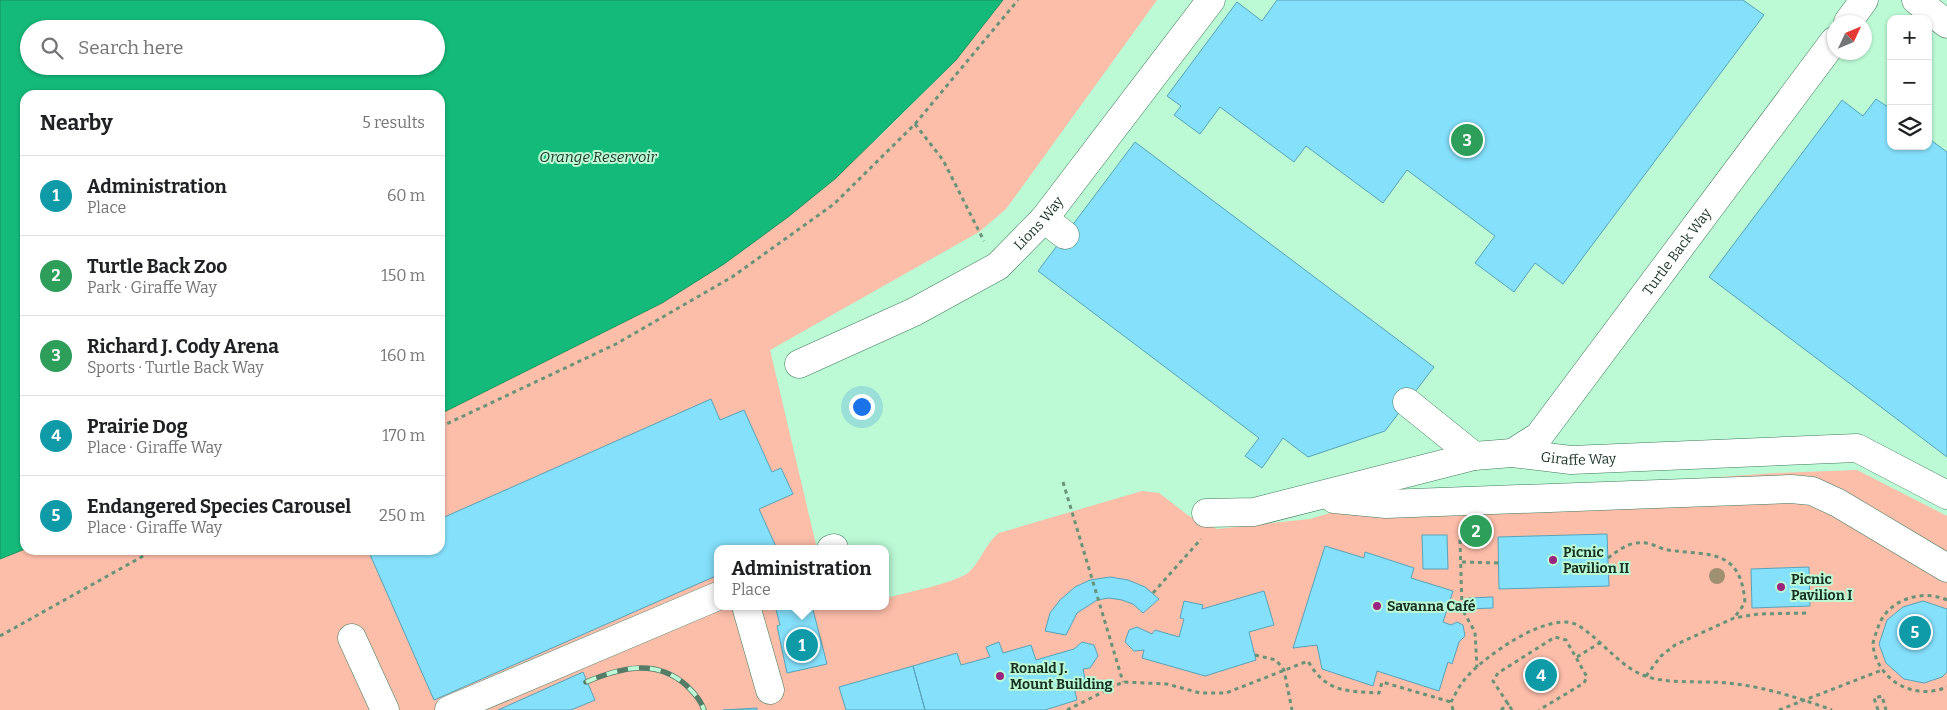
<!DOCTYPE html>
<html lang="en">
<head>
<meta charset="utf-8">
<style>
	:root { --surface:#fff; --page:#f6f6f6; --text:#202124; --muted:#757577; --line:#e0e0e0; --accent:#ea580c }
	body { margin:0; font-family:Bitter,serif; background:var(--page); color:var(--text) }
	.controls { position:absolute; right:15px; top:15px; display:grid; overflow:hidden; border-radius:10px; box-shadow:0 1px 4px #0004 }
	.controls button { width:45px; height:45px; display:grid; place-items:center; padding:0; border:0; border-bottom:1px solid var(--line); background:var(--surface); color:var(--text); font:25px sans-serif }
	.compass { position:absolute; left:1827px; top:15px; width:45px; height:45px; border-radius:50%; background:var(--surface); box-shadow:0 1px 4px #0004; rotate:46deg }
	.you { position:absolute; left:861px; top:406px; width:18px; height:18px; margin:-12px; border:4px solid #fff; border-radius:50%; background:#1a73e8; box-shadow:0 0 0 8px #1a73e833 }
	.badge { display:grid; place-items:center; width:32px; height:32px; border-radius:50%; background:var(--accent); color:#fff; font-size:16px; font-weight:700 }
	.pin { position:absolute; translate:-50% -50%; border:2px solid #fff; box-shadow:0 1px 5px #0006 }
	.popup { position:absolute; left:714px; top:545px; width:175px; height:65px; box-sizing:border-box; display:grid; place-content:center; border-radius:10px; background:var(--surface); filter:drop-shadow(0 1px 4px #0005); font-size:16px; white-space:nowrap; color:var(--muted) }
	.popup b { font-size:19px; color:var(--text) }
	.popup::after { content:''; position:absolute; left:50%; top:100%; margin-left:-10px; border:10px solid transparent; border-top-color:var(--surface) }
	.list { margin:0; padding:0; list-style:none }
	h2 { display:flex; justify-content:space-between; align-items:center; height:65px; margin:0; padding:0 20px; font-size:21px }
	h2 small { font-size:16px; font-weight:400; color:var(--muted) }
	.list li { display:grid; grid-template-columns:32px 1fr auto; gap:15px; align-items:center; box-sizing:border-box; height:80px; padding:0 20px; border-top:1px solid var(--line) }
	.list b { display:block; font-size:19px; white-space:nowrap }
	.list p { margin:0; font-size:16px; white-space:nowrap; color:var(--muted) }
	.list em { font-size:16px; font-style:normal; color:var(--muted) }
	.icon { flex:none; width:28px; height:28px; fill:none; stroke:currentColor; stroke-width:2; stroke-linecap:round; stroke-linejoin:round }
	.map { position:relative; flex:none; width:1947px; height:710px; overflow:hidden }
	.search { position:absolute; background:var(--surface); box-shadow:0 1px 4px #0004; left:20px; top:20px; width:425px; height:55px; display:flex; align-items:center; gap:12px; box-sizing:border-box; padding:0 18px; border-radius:28px; color:var(--muted); font-size:19px }
	.panel { position:absolute; background:var(--surface); box-shadow:0 1px 4px #0004; left:20px; top:90px; width:425px; height:465px; border-radius:15px }
	.map>svg:first-child { display:block }
</style>
</head>
<body>
<div class="map">
<svg width="1947" height="710" viewBox="0 0 1947 710">
	<rect width="100%" height="100%" fill="#bbfad5"/>
	<!-- green -->
	<path fill="#fcbda9" d="M1003,0H1157L1006,209L979,232L770,350L817,549H718V606H886V598C905,593 954,583 968,573C981,562 984,545 999,533L1142,491L1159,493L1189,516L1217,529L1310,519L1383,497L1448,496L1776,473L1857,470L1947,516V710H0V559L25,549L440,550V414L662,303L724,264L878,138L956,60Z"/>
	<!-- water -->
	<path fill="#14ba79" stroke="#15915f" fill-rule="evenodd" d="M0,0H1003L956,60L836,178L788,217L724,264L662,303L440,414V95H25V549L0,559ZM29,29H436V66H29Z"/>
	<!-- building -->
	<path fill="#85e0fb" stroke="#58a3b8" d="M1277,0H1743L1764,15L1563,284L1535,263L1514,292L1475,263L1495,236L1407,170L1383,203L1306,146L1294,162L1220,107L1200,134L1174,115L1181,106L1167,96L1237,2L1262,21Z
		M1876,99L1891,109V146H1928V138L1947,152V457L1709,277L1842,100L1863,116Z
		M1135,142L1434,367L1385,431L1308,457L1283,438L1262,468L1245,456L1259,438L1038,271Z
		M711,399L720,420L744,410L772,472L781,468L793,494L759,509L777,549H718V575L434,700L368,550H440V519Z
		M1607,534L1609,586L1499,589L1498,537Z
		M1422,535H1447L1448,569H1423Z
		M1325,546L1364,558L1365,552L1414,568L1411,578L1453,591L1443,622L1451,625L1457,622L1463,625L1465,636L1459,642L1452,664L1448,662L1439,691L1377,671L1373,686L1322,669L1317,645L1293,648Z
		M1809,567L1810,606L1752,608L1751,569Z
		M1110,577L1128,580L1145,587L1159,599L1143,613L1133,604L1122,600L1109,598L1097,600L1077,613L1066,635L1045,631L1050,613L1060,600L1075,587L1090,580Z
		M1264,591L1274,625L1249,632L1256,660L1205,676L1142,658L1144,650L1134,651L1125,642L1129,630L1137,627L1152,634L1155,630L1179,637L1184,619L1180,618L1184,601L1203,605L1202,609Z
		M1493,597V608L1469,609V598Z
		M1923,601L1947,609V672L1942,677L1924,683L1904,679L1886,663L1879,644L1887,620L1903,607Z
		M775,606H812L827,664L787,673L777,626L780,625Z
		M999,642L1003,653L1031,645L1036,660L1074,649L1082,642L1094,645L1098,656L1090,668L1083,669L1086,684L1074,688L1077,700L1045,710H925L913,666L957,653L961,665L990,657L986,647Z
		M913,666L925,710H846L839,687Z
		M583,672L595,700L571,710H498Z
		M757,708V710H723Z"/>
	<g fill="none" stroke-linecap="round" stroke-linejoin="round">
		<!-- minor casing -->
		<g stroke="#3f7b5b" stroke-width="29">
			<g id="minor">
				<path d="M1916,0L1947,24"/>
				<path d="M1848,22L1864,0"/>
				<path d="M1044,219L1065,235"/>
				<path id="s1" d="M799,364L914,312L998,266L1044,219L1211,0"/>
				<path d="M1407,402L1474,456"/>
				<path id="s2" d="M1512,453L1539,436L1834,41"/>
				<path d="M1334,499L1386,504L1791,489L1812,491L1838,503L1947,568"/>
				<path id="s3" d="M1206,513L1254,512L1474,456L1512,453L1571,460L1857,448L1947,495"/>
				<path d="M831,549L834,548"/>
				<path d="M746,606L770,690"/>
				<path d="M352,638L385,710"/>
				<path d="M449,710L718,596"/>
			</g>
		</g>
		<!-- path -->
		<path stroke="#679379" stroke-width="3" stroke-dasharray="4 4" stroke-linecap="butt" d="M915,124L943,160L984,241
			M440,427L616,344L732,277L834,204L915,124L1018,0
			M1063,482L1123,682
			M1460,540L1462,609L1475,632L1477,667
			M1608,558C1620,549 1630,541 1646,543C1653,544 1661,549 1668,550C1710,556 1741,548 1745,603L1734,618
			M1462,562L1499,563
			M1153,593L1201,539
			M1947,600C1920,588 1884,601 1877,631C1875,635 1873,641 1873,645C1877,681 1915,701 1947,687
			M0,636L154,550
			M1255,655L1276,660L1284,670L1292,710
			M1577,657L1601,642
			M1646,676L1661,656L1675,645L1734,618L1758,614L1809,613
			M1067,710L1123,682L1167,684L1200,693H1226L1308,661C1326,693 1347,691 1379,693L1382,682L1451,702
			M1453,710L1451,702C1455,695 1459,686 1465,679C1483,657 1551,608 1579,626C1606,643 1623,673 1656,679C1682,684 1710,680 1736,684C1768,688 1802,699 1832,710
			M1501,710L1509,703
			M1512,710L1493,681L1498,673L1555,637L1566,640L1587,677L1584,683L1539,710
			M1779,710L1882,670
			M1878,710L1874,698L1882,696L1886,710"/>
		<!-- minor -->
		<use href="#minor" stroke="#fff" stroke-width="28"/>
		<!-- rail casing -->
		<g stroke="#557c66" stroke-width="5.5">
			<path id="rail" d="M586,682C620,668 655,658 686,685C693,692 701,700 704,710"/>
		</g>
		<!-- rail -->
		<use href="#rail" stroke="#bbfad5" stroke-width="4" stroke-dasharray="11" stroke-linecap="butt"/>
	</g>
	<!-- trees -->
	<circle fill="#9e9071" cx="1717" cy="576" r="8"/>
	<!-- markers -->
	<g fill="#9a247f" stroke="#bbfad5" stroke-width="2">
		<circle cx="1553" cy="560" r="5"/>
		<circle cx="1781" cy="587" r="5"/>
		<circle cx="1377" cy="606" r="5"/>
		<circle cx="1000" cy="676" r="5"/>
	</g>
	<g text-anchor="middle" stroke-width="4" stroke-linejoin="round" paint-order="stroke">
		<!-- street labels -->
		<g font-size="14" fill="#173123" stroke="#bbfad5">
			<text dy="5" stroke="none"><textPath href="#s1" startOffset="281">Lions Way</textPath></text>
			<text dy="5" stroke="none"><textPath href="#s2" startOffset="262">Turtle Back Way</textPath></text>
			<text dy="5" stroke="none"><textPath href="#s3" startOffset="380">Giraffe Way</textPath></text>
		</g>
		<!-- poi labels -->
		<g font-size="14" font-weight="bold" fill="#173123" stroke="#bbfad5" text-anchor="start">
			<text x="1563" y="557">Picnic<tspan x="1563" dy="16">Pavilion II</tspan></text>
			<text x="1791" y="584">Picnic<tspan x="1791" dy="16">Pavilion I</tspan></text>
			<text x="1387" y="611">Savanna Café</text>
			<text x="1010" y="673">Ronald J.<tspan x="1010" dy="16">Mount Building</tspan></text>
		</g>
		<!-- water labels -->
		<g font-size="15" font-style="italic" fill="#1e3528" stroke="#bbfad5">
			<text x="598" y="162">Orange Reservoir</text>
		</g>
	</g>
</svg>
<div class="controls">
<button>+</button>
<button>−</button>
<button><svg class="icon" aria-label="layers" viewBox="0 0 24 24"><path d="M12 4l9 5-9 5-9-5zM3 14l9 5 9-5"/></svg></button>
</div>
<svg class="compass" viewBox="-18 -18 36 36"><path d="M0-13l5 13h-10z" fill="#e53935"/><path d="M0 13l5-13h-10z" fill="#757577"/></svg>
<div class="you"></div>
<div class="pin badge" style="left:802px;top:645px;background:#0f9aa8">1</div>
<div class="popup"><b>Administration</b>Place</div>
<div class="pin badge" style="left:1476px;top:531px;background:#2e9e5b">2</div>
<div class="pin badge" style="left:1467px;top:140px;background:#2e9e5b">3</div>
<div class="pin badge" style="left:1541px;top:675px;background:#0f9aa8">4</div>
<div class="pin badge" style="left:1915px;top:632px;background:#0f9aa8">5</div>
<div class="search"><svg class="icon" aria-label="search" viewBox="0 0 24 24"><circle cx="10" cy="10" r="6"/><path d="M15 15l6 6"/></svg>Search here</div>
<section class="panel">
<h2>Nearby<small>5 results</small></h2>
<ul class="list">
<li><span class="badge" style="background:#0f9aa8">1</span><div><b>Administration</b><p>Place</p></div><em>60 m</em></li>
<li><span class="badge" style="background:#2e9e5b">2</span><div><b>Turtle Back Zoo</b><p>Park · Giraffe Way</p></div><em>150 m</em></li>
<li><span class="badge" style="background:#2e9e5b">3</span><div><b>Richard J. Cody Arena</b><p>Sports · Turtle Back Way</p></div><em>160 m</em></li>
<li><span class="badge" style="background:#0f9aa8">4</span><div><b>Prairie Dog</b><p>Place · Giraffe Way</p></div><em>170 m</em></li>
<li><span class="badge" style="background:#0f9aa8">5</span><div><b>Endangered Species Carousel</b><p>Place · Giraffe Way</p></div><em>250 m</em></li>
</ul>
</section>
</div>
</body>
</html>
